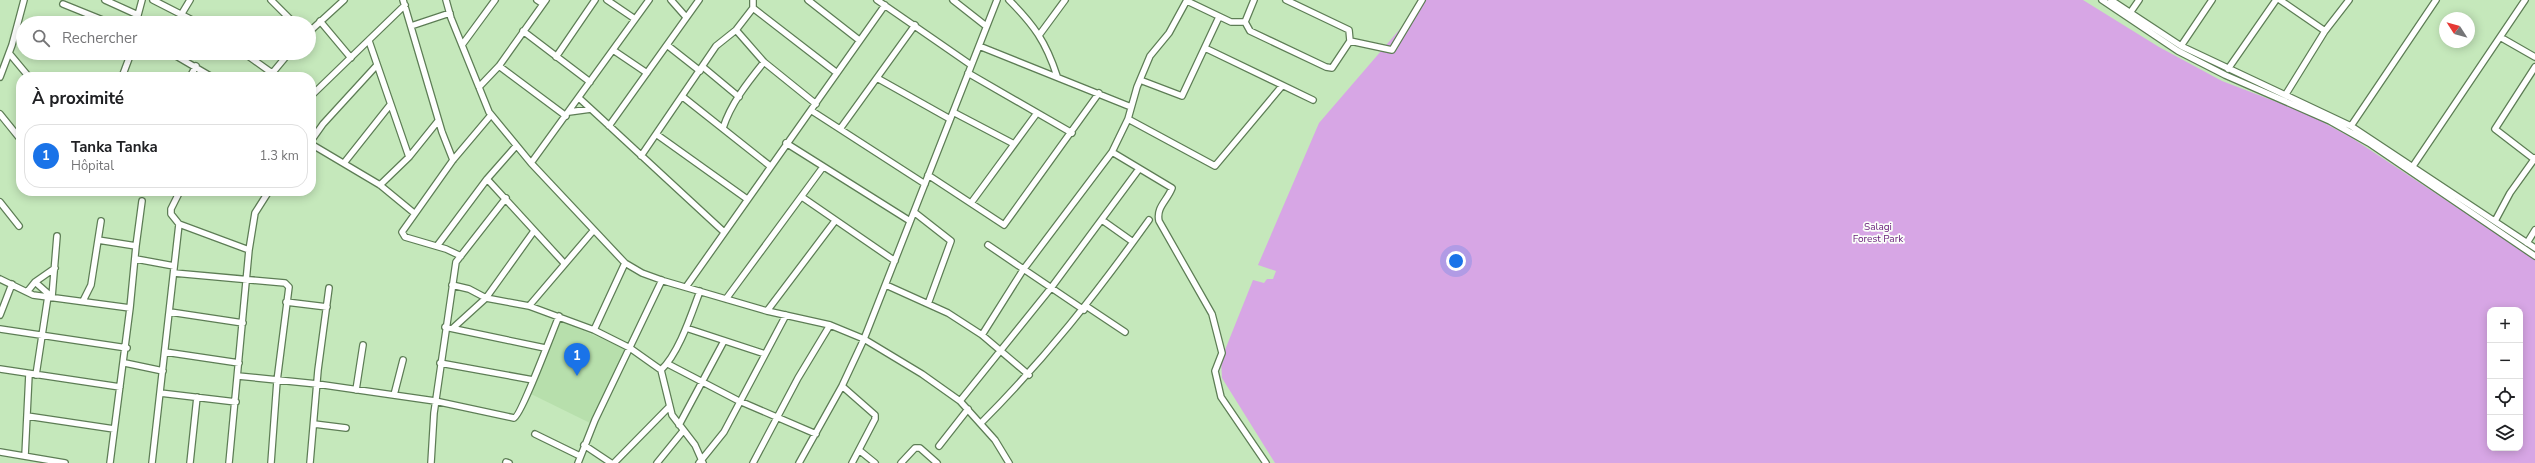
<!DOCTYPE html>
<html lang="fr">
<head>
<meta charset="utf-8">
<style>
	:root { --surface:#fff; --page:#f2f2f2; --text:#202124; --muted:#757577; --line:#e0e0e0; --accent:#1a73e8 }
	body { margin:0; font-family:"Nunito Sans",sans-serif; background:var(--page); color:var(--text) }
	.controls { position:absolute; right:12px; bottom:12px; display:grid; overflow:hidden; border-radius:8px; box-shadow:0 2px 10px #0003 }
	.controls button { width:36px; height:36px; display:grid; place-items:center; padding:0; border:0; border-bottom:1px solid var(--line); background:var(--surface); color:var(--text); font:20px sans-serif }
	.compass { position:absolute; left:2439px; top:12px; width:36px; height:36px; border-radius:50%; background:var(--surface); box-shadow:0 2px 10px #0003; rotate:306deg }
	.you { position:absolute; left:1456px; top:261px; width:14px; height:14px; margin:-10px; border:3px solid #fff; border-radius:50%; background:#1a73e8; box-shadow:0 0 0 6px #1a73e833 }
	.badge { display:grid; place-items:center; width:26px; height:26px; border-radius:50%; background:var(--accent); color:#fff; font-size:13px; font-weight:700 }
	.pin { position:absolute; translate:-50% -33px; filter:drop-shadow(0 1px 2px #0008) }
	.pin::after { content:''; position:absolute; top:21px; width:14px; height:12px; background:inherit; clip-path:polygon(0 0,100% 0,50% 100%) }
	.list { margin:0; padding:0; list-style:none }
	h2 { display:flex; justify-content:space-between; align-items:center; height:52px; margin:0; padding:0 16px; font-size:17px }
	h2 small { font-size:13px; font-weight:400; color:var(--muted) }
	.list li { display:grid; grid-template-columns:26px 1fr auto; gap:12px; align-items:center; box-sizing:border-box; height:64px; margin:0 8px 8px; padding:0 8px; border:1px solid var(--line); border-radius:16px }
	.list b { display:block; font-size:15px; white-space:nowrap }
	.list p { margin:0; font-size:13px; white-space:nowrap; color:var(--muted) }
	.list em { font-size:13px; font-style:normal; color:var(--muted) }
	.icon { flex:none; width:22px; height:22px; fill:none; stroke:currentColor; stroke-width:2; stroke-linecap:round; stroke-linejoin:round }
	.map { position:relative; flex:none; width:2535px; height:463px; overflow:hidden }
	.search { position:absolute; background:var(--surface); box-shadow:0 2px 10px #0003; left:16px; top:16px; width:300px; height:44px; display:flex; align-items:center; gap:10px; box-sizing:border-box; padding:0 14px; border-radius:22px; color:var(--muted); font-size:15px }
	.panel { position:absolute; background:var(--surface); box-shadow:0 2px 10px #0003; left:16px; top:72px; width:300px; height:124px; border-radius:16px }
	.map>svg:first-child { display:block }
</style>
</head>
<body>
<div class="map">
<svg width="2535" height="463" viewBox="0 0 2535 463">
	<rect width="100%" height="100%" fill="#c5e8bb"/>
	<!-- built -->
	<path fill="#b7dfac" d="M561,321L625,349L626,357L590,423L531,394Z"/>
	<!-- green -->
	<path fill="#d7a6e5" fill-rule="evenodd" d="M1425,0H2083L2159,47L2222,81L2308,114L2352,138L2535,259V463H1275L1222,378L1221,360L1253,280L1264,283L1267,279H1273L1276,271L1258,265L1319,123ZM2490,310H2520V448H2490Z"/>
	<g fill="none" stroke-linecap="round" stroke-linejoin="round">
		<!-- minor casing -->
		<g stroke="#5d7d55" stroke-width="8">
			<path id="minor" d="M105,0L138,15L142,0
				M153,0L198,23
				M271,0L294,23
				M403,0L442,132L453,160
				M446,0L451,18L489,112L531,163L625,263L642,273L664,281L767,311L830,325L864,339L922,374L960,401L995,440L1009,463
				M537,0L543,4
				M607,0L635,19
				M671,0L686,17
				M808,0L859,40
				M877,0L971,65
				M953,0L986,26
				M1009,0C1034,25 1046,42 1057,76
				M2102,0L2178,51L2225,75L2330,121L2369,143L2535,256
				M2111,0L2181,46L2351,126L2535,248
				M2280,0L2325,31
				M1187,1L1231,22H1245L1254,0
				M63,4L110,23
				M753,8L837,73
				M2130,13L2139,0
				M181,15L190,0
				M320,21L351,58
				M1245,22L1250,31L1326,67L1332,68L1350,41L1349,30L1286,0
				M137,23L138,15
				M411,26L450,13
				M736,30L764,62L816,104
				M523,31L590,82
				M309,32L344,0
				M1040,34L1065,0
				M2500,37L2535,57
				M369,41L409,157
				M1350,41L1392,50L1422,0
				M462,45L495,0
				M667,45L700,71
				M979,46L1131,107
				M2181,46L2212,0
				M1205,48L1313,100
				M613,50L647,73
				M9,53L29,77
				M171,53L212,77
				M244,53L272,73
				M556,57L595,0
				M499,66L566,116
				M703,67L739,97
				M2228,69L2276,0
				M968,73L1072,133
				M0,77L12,45L24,0
				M122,77L131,53
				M190,77L196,66
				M269,77L289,53
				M877,78L950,119
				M1140,80L1182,96L1219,17
				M479,87L499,66L546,0
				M2286,94L2325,31L2349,0
				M311,96L405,5
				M683,97L770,166
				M579,98L591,109
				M812,111L925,184
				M569,112L591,109L724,232
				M953,112L1014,144
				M0,114L21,140
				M1128,119L1215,166L1282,86
				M609,126L699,0
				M2351,126L2436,0
				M723,128C731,103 748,82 764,62
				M840,129L915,25
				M656,134L747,199
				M311,141L323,124L377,65
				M786,143L910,221
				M311,144L380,185L414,213
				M1112,152L1172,188C1167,201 1156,207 1159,221L1212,314L1222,353L1215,371L1221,397L1266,463
				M641,156L716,46L736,30L753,8V0
				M2534,159L2495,129L2535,67
				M344,163L390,105
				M531,163L649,0
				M2413,166L2525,0
				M928,175L1004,225L1099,93
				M487,179L564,263
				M380,185L409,157L438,121
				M180,191L171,209V214L179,224L249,250
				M802,197L895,261
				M0,202L19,226
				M971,203L1037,113
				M914,212L951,241L928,304
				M1102,220L1133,242
				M2495,221L2510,193L2535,158
				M98,240L136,246L130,308
				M2527,243L2535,230
				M988,245L1084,310
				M136,246L142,201
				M437,246L487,179L516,146
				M461,256L446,249L405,237L402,232L453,160L491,115
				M136,259L174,266
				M625,263L594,330L630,348L661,370L672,415L695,445L703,463
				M174,273L285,283L289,287L277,381L271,463
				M0,279L33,295L130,308L110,463
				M35,282L52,297
				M452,285L469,289L486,298L529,306L594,330
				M886,285L948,313L982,335L1029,375
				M686,287L885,5
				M27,292L35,282L55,268
				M52,297L57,236
				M726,299L823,167
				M83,301L91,285L101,221
				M286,302L327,307
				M529,306L593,231
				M1086,306L1125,332
				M767,311L835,221
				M170,312L243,323
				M0,315L12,284
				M445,327L545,348
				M453,328L486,298L534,231
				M686,328L765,354
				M0,329L127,348
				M982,335L1023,270L1112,152L1128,119L1137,87L1150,56L1169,33L1187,0
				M165,352L239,363
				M125,363L163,371
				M440,363L533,380
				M668,364L737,400L816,434
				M0,369L120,387
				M661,370C679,353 691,315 700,291
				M36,375L48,296
				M238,376L317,384L435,401L514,418C521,416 553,330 559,316
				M842,386L875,415V419L852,463
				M356,390L363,345
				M160,393L236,402
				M394,395L403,360
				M960,401L1051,288L1139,169
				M27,416L114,429
				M981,423C1045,359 1096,294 1149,220
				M314,424L346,428
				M679,425L724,341
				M535,434L580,456
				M584,445L611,463
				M939,446L968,409
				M859,450L875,463
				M0,452L65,463
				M25,456L29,374
				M506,462L509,463
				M152,463L179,224
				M190,463L197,397
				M229,463L249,250L255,213L269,191
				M310,463L318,370L329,288
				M431,463L434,413L456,262L506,198
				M578,463L595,420L662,280
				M614,463L669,407
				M657,463L683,431
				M699,463L724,432L786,315
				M753,463L798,378L830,325
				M799,463L842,386L864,339L997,0
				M901,463L915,448H920L937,463"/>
		</g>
		<!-- minor -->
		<use href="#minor" stroke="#fff" stroke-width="5.5"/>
	</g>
	<g text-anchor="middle" stroke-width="3.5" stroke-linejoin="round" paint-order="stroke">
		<!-- park labels -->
		<g font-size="10" fill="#661a78" stroke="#fbfefa">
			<text x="1878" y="230">Salagi<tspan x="1878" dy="12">Forest Park</tspan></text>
		</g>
	</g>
</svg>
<div class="controls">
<button>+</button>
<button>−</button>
<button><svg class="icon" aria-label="locate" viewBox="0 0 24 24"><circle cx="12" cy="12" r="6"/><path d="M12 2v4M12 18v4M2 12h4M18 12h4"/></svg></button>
<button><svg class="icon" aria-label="layers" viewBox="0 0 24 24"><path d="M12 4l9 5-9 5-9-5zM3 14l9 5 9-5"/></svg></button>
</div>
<svg class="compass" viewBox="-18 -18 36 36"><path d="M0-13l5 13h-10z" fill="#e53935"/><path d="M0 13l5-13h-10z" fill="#757577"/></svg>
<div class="you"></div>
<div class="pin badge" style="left:577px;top:376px">1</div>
<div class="search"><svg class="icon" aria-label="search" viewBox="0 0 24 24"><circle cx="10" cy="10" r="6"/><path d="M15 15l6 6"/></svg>Rechercher</div>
<section class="panel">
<h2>À proximité<small></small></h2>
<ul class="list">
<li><span class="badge">1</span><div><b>Tanka Tanka</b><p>Hôpital</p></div><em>1.3 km</em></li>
</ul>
</section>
</div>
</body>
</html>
